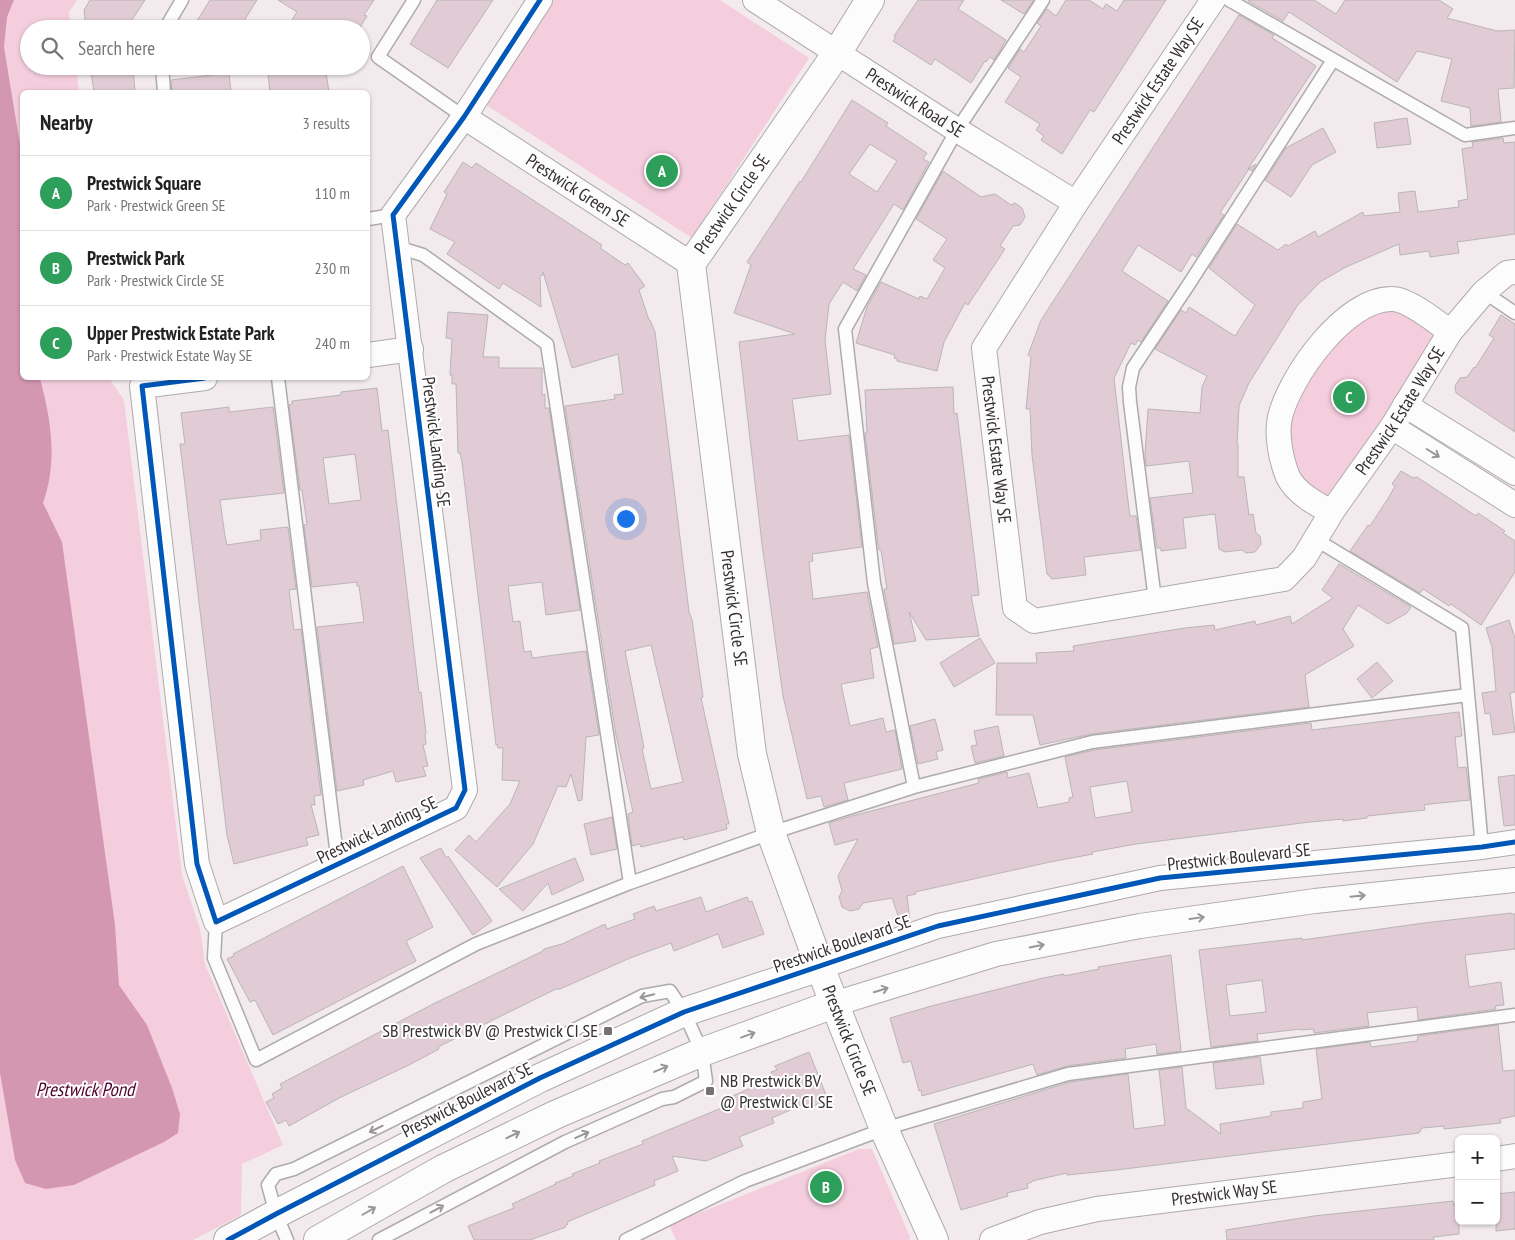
<!DOCTYPE html>
<html lang="en">
<head>
<meta charset="utf-8">
<style>
	:root { --surface:#fff; --page:#f6f6f6; --text:#222; --muted:#767676; --line:#e0e0e0; --accent:#777073 }
	body { margin:0; font-family:"PT Sans Narrow",sans-serif; background:var(--page); color:var(--text) }
	.controls { position:absolute; right:15px; bottom:15px; display:grid; overflow:hidden; border-radius:8px; box-shadow:0 1px 4px #0004 }
	.controls button { width:45px; height:45px; display:grid; place-items:center; padding:0; border:0; border-bottom:1px solid var(--line); background:var(--surface); color:var(--text); font:25px sans-serif }
	.you { position:absolute; left:625px; top:518px; width:18px; height:18px; margin:-12px; border:4px solid #fff; border-radius:50%; background:#1a73e8; box-shadow:0 0 0 8px #1a73e833 }
	.badge { display:grid; place-items:center; width:32px; height:32px; border-radius:50%; background:var(--accent); color:#fff; font-size:16px; font-weight:700 }
	.pin { position:absolute; translate:-50% -50%; border:2px solid #fff; box-shadow:0 1px 5px #0006 }
	.list { margin:0; padding:0; list-style:none }
	h2 { display:flex; justify-content:space-between; align-items:center; height:65px; margin:0; padding:0 20px; font-size:21px }
	h2 small { font-size:16px; font-weight:400; color:var(--muted) }
	.list li { display:grid; grid-template-columns:32px 1fr auto; gap:15px; align-items:center; box-sizing:border-box; height:75px; padding:0 20px; border-top:1px solid var(--line) }
	.list b { display:block; font-size:19px; white-space:nowrap }
	.list p { margin:0; font-size:16px; white-space:nowrap; color:var(--muted) }
	.list em { font-size:16px; font-style:normal; color:var(--muted) }
	.icon { flex:none; width:28px; height:28px; fill:none; stroke:currentColor; stroke-width:2; stroke-linecap:round; stroke-linejoin:round }
	.map { position:relative; flex:none; width:1515px; height:1240px; overflow:hidden }
	.search { position:absolute; background:var(--surface); box-shadow:0 1px 4px #0004; left:20px; top:20px; width:350px; height:55px; display:flex; align-items:center; gap:12px; box-sizing:border-box; padding:0 18px; border-radius:28px; color:var(--muted); font-size:19px }
	.panel { position:absolute; background:var(--surface); box-shadow:0 1px 4px #0004; left:20px; top:90px; width:350px; height:290px; border-radius:8px }
	.map>svg:first-child { display:block }
</style>
</head>
<body>
<div class="map">
<svg width="1515" height="1240" viewBox="0 0 1515 1240">
	<rect width="100%" height="100%" fill="#f2eaed"/>
	<!-- green -->
	<path fill="#f5cede" d="M0,0H77L69,12L71,29H29V66H76L79,92H22V378H111V381L124,400L182,875L200,929L205,964L283,1145L242,1164L241,1215L193,1240H0Z
		M554,0H720L809,58L692,238L486,105Z
		M1373,301L1450,332L1333,510L1289,478L1280,418L1297,376Z
		M859,1149H872L910,1237L909,1240H676L669,1225Z"/>
	<!-- water -->
	<path fill="#d397b1" d="M0,0H14L7,17L4,47L22,157V378H40C51,421 58,460 43,503L62,542L115,925L119,985L147,1025L172,1088L180,1114L178,1133L164,1142L74,1185L46,1189L25,1183L15,1160L0,1073Z"/>
	<!-- building -->
	<path fill="#e1ccd5" stroke="#bab5b7" fill-rule="evenodd" d="M90,0H145L126,29H86L84,10Z
		M210,0H257L239,29H192Z
		M278,0H374L364,15L367,16L359,29H286L297,12Z
		M437,0H493L448,68L410,44Z
		M918,0H964L958,9L1006,40L994,60L990,57L986,62L985,61L971,83L935,59L931,65L893,41L896,37L894,36Z
		M1001,0H1032L1033,1L1024,14Z
		M1066,0H1089L1103,9L1106,4L1117,11L1124,0H1166L1094,112L1090,110L1062,154L1041,140L1044,136L1036,130L1040,124L1005,102L1021,77L1008,68L1020,49L1024,52L1041,26L1037,23L1047,9L1056,16Z
		M1248,0H1314L1336,14L1345,0H1439L1453,9L1447,18L1497,31L1515,30L1514,88L1498,89L1501,122L1471,126L1470,108L1441,101L1452,59L1417,51L1397,82L1289,12L1283,21L1248,1Z
		M1239,15L1274,35L1272,38L1316,66L1248,169L1256,164L1252,171L1249,169L1220,213L1224,215L1196,257L1192,254L1181,272L1138,245L1122,271L1168,301L1141,342L1138,340L1135,345L1131,343L1114,378L1128,501L1130,516H1136L1141,550L1084,557L1086,575L1052,579L1047,574L1032,455L1030,409H1026L1031,357L1028,355L1041,320Z
		M90,66H133L135,92H94Z
		M267,66H325L329,92H270Z
		M229,73L231,92H172L171,80Z
		M852,100L888,123L886,126L927,153L923,159L929,162L903,210L894,204L853,269L866,275L857,291L843,282L829,304L825,340L831,394L792,399L798,441L849,435L862,547L812,554L813,561L809,562L813,599L867,592L878,647L870,649L874,678L841,684L850,726L883,718L886,732L895,730L902,769L844,783L848,800L824,807L821,796L807,799L783,696L762,544L739,342L795,334L734,313L751,265L747,262L800,181L801,182ZM870,144L897,161L877,192L849,174Z
		M1407,118L1411,144L1377,148L1374,123Z
		M1323,128L1336,152L1312,165L1291,197L1265,180L1286,148Z
		M1503,138L1504,143L1515,142V234L1457,242L1459,253L1430,257L1429,251L1400,255L1399,244L1346,267L1320,282L1297,306L1249,383L1239,406L1237,444H1238V477H1244L1249,515L1253,514L1256,533L1260,536L1261,544L1255,552L1246,553L1242,550L1225,552L1219,549L1215,514L1183,518L1186,548L1161,551V548H1157L1150,498L1193,493L1189,461L1146,466L1145,454L1148,409L1200,413L1202,387L1207,376L1155,349L1181,310L1186,313L1189,307L1235,336L1255,305L1209,268L1237,224L1278,250L1286,244L1288,246L1315,231L1318,237L1363,212L1364,216L1400,212L1398,193L1415,191L1418,212L1459,207L1458,201L1468,199L1462,149L1473,147L1472,142Z
		M463,162L472,168L476,163L602,245L600,248L625,265L628,263L645,286L639,290L649,320H650L655,332L689,612L692,620L703,697L701,698L729,824H726L727,829L684,840L683,837L641,847L640,844L632,846L628,814L633,812L616,735L565,406L615,399L614,395L623,394L618,354L572,368L543,272V275L540,276L541,307L503,283L499,289L447,254L455,242L430,229L447,194L444,192ZM651,645L683,782L651,789L642,749L644,748L625,651Z
		M943,171L981,197L995,194L1011,205L1015,203L1022,208L1025,217L1020,225L1013,226L1000,246L1005,249L968,305L965,303L944,342L937,371L897,361V359L894,358L895,355L856,343L867,307L881,282L919,299L920,296L927,299L945,268L933,260L947,239L916,219Z
		M448,312L488,315L483,357H499V368H542V395L545,394V408H549L580,610L546,615L542,582L508,586L513,622L520,621L524,652L531,651L532,658L586,651L599,735L586,737L582,800L578,801L571,774L566,787L558,786L533,844L497,887L455,850L469,835L476,842L510,804L520,781L502,780L503,748H498L497,744L496,745L462,462L460,453H458L456,384H452V375H450L452,339L446,338Z
		M1501,315L1515,324V432L1456,393L1455,386L1460,378L1467,377L1474,367L1475,368L1494,338L1489,335Z
		M953,387L954,414L957,413L979,595L971,596L979,636L926,640L909,612L916,641L894,644L884,589H887L881,550H879L878,545L865,433L867,432L865,390Z
		M377,388L382,431L388,430L419,693L421,692L426,733L425,734L426,744L423,745L428,766L423,767L426,776L396,782L393,771L363,780L364,785L337,791L317,627L364,622L359,586H357V582L312,587L304,525L307,524L302,490H300L289,405L292,404V401L341,395V392ZM355,454L361,500L329,504L323,458Z
		M229,407V412L273,407L284,493L220,500L225,536L227,545L261,540L260,530L288,527L296,589L289,590L294,630L301,629L321,795L314,796L315,805H311L319,835L306,838L308,845L234,864L227,835L180,444H185L181,413Z
		M1401,471L1413,478L1417,477L1476,516L1478,513L1505,531L1503,533L1515,541V572L1481,625L1451,604L1449,606L1423,589L1420,593L1350,551L1368,525L1370,526L1389,497L1395,486L1392,484Z
		M1339,564L1411,607L1407,613L1388,624L1358,605L1343,629L1354,646L1305,675L1309,707L1091,734L1040,745L1033,715H996L997,663H1037L1036,653L1074,651L1073,646L1185,628L1214,625L1215,630L1255,621L1256,625L1290,616L1292,624L1333,598L1322,590Z
		M1509,620L1515,638V692L1510,693L1515,732L1493,735L1490,713L1485,714L1482,693L1496,691L1492,647L1486,628Z
		M980,638L995,663L954,687L940,663Z
		M1377,662L1393,681L1372,698L1357,679Z
		M1459,712L1462,736L1455,737L1458,768L1466,767L1470,800L1430,804L1424,805L1425,810L1367,816V818L1343,821V819L1310,822L1136,844L1092,852L1093,854L1050,862L915,892L916,894L907,896L910,921L901,924L892,898L863,903L859,909L850,911L842,907L839,897L842,891L838,876L858,839L835,845L829,823L852,816L979,783L978,779L1007,772L1008,778L1029,773L1038,808L1069,802V798L1073,797L1065,757L1094,750L1311,723L1312,730ZM1127,781L1132,812L1095,818L1090,787Z
		M935,719L943,750L936,752L938,759L918,764L910,726Z
		M998,726L1004,756L975,763L971,746L977,745L974,731Z
		M1515,775V825L1504,826L1498,777Z
		M612,817L617,849L591,855L584,824Z
		M441,848L446,858L448,856L492,921L473,935L420,858Z
		M575,858L584,880L552,895L548,883L523,911L499,889Z
		M403,866L433,927L406,941L416,961L273,1035L255,1000L250,1002L227,959L234,956L233,954Z
		M701,897L706,912L747,897L749,902L752,901L764,934L723,948L718,934L674,951L671,943L630,958L560,989H556L438,1047L439,1049L409,1065L341,1097L289,1126L286,1120L278,1124L266,1102L274,1098L272,1094L282,1088L280,1084L435,1003L543,951L544,949L562,944L605,924L607,929L635,919L633,914L654,906L656,911Z
		M1511,913V914H1515V949L1465,955L1469,987L1501,982L1504,1005L1495,1006L1496,1009L1418,1020L1417,1007L1367,1013L1369,1026L1314,1033L1313,1029L1301,1030V1029L1257,1034L1258,1041L1211,1047L1199,950L1302,938V940L1424,923ZM1262,980L1266,1012L1230,1016L1226,985Z
		M1171,955L1181,1051L1157,1054L1156,1044L1125,1049L1126,1058L1067,1066L1037,1075L1033,1064L922,1096L921,1090L919,1091L911,1061L903,1063L890,1018L935,1005L1043,978L1064,974V976L1099,969L1098,967Z
		M1498,1025L1503,1071L1515,1070V1116L1500,1119L1501,1123L1444,1129V1126L1422,1128L1419,1133L1402,1135L1116,1170L1067,1175V1173L1032,1181V1182L1027,1184L1028,1188L1007,1193L1008,1196L961,1210L934,1124L1070,1082L1128,1074L1134,1129L1165,1125L1159,1070L1182,1067L1186,1108L1221,1134L1220,1124L1271,1116V1112L1303,1108V1102L1322,1099L1316,1049L1370,1042L1371,1047L1417,1041L1418,1036Z
		M809,1052L828,1100L806,1109L804,1104L772,1118L774,1123L739,1137L743,1146L706,1161L672,1156L678,1171L654,1181L655,1185L567,1222L568,1224L565,1226L566,1227L530,1240H474L468,1226L514,1208L512,1204L556,1184L555,1183L573,1176L572,1174L600,1163L599,1161L643,1144L642,1141L731,1104L728,1098L773,1078L771,1072L777,1070L775,1066Z
		M1260,1057L1264,1084L1216,1089L1213,1063Z
		M1515,1192V1229L1496,1231V1194Z
		M1453,1201L1454,1205L1459,1204V1234L1433,1237L1434,1240H1227L1226,1230L1314,1216Z"/>
	<g fill="none" stroke-linecap="round" stroke-linejoin="round">
		<!-- service casing -->
		<g stroke="#afaaac" stroke-width="15">
			<path id="service" d="M414,0L378,57L464,117
				M1229,0L1465,135L1515,128
				M165,29L182,0
				M162,66L164,92
				M368,219L393,215
				M397,247L423,255L547,344L630,883
				M1484,292L1515,313
				M278,378L338,864
				M1315,539L1462,628L1482,847
				M1155,600L1130,402L1129,387L1133,368L1189,284L1333,60
				M914,787L874,583L845,329L957,130L1043,0
				M216,922L214,958L256,1060L476,944L630,883L771,833L914,787L1092,742L1468,695
				M287,1240L276,1214L268,1185L276,1174L294,1169L642,996L670,991L684,1012L702,1052L706,1081L674,1097L662,1099L565,1142L379,1240
				M626,1240L745,1181L884,1129L1068,1074L1515,1015"/>
		</g>
		<!-- minor casing -->
		<g stroke="#afaaac" stroke-width="26">
			<g id="minor">
				<path id="s1" d="M755,0L957,130L1076,203"/>
				<path id="s2" d="M1213,0L1076,203L984,348L1015,608L1034,621L1284,579L1304,558L1333,510L1392,427L1450,332L1484,292L1507,273L1515,272"/>
				<path id="s3" d="M464,117L691,264"/>
				<path d="M368,355L411,349"/>
				<path d="M205,378L142,386L197,864L216,922L456,808L465,790L393,215L464,117L540,0"/>
				<path d="M1405,405L1515,473"/>
				<path d="M1392,427L1515,505"/>
				<path d="M1331,512C1316,504 1296,493 1288,477C1281,460 1276,435 1280,417C1290,376 1345,299 1391,299C1407,298 1437,322 1450,332"/>
				<path d="M820,967L938,926L1160,878L1482,847L1515,842"/>
				<path d="M834,1004L996,954L1140,926L1315,901L1515,880"/>
				<path d="M1496,1159L1515,1156"/>
				<path id="s4" d="M992,1240L1040,1222L1097,1209L1459,1164"/>
			</g>
		</g>
		<!-- tertiary casing -->
		<g stroke="#afaaac" stroke-width="30">
			<g id="tertiary">
				<path id="s5" d="M870,0L837,53L691,264L752,754L771,833L820,967L884,1129L934,1240"/>
				<path d="M228,1240L276,1214L540,1078L684,1012L820,967"/>
				<path d="M318,1240L443,1169L557,1114L702,1052L834,1004"/>
			</g>
		</g>
		<!-- service -->
		<use href="#service" stroke="#fdfcfc" stroke-width="12"/>
		<!-- minor -->
		<use href="#minor" stroke="#fdfcfc" stroke-width="24"/>
		<!-- tertiary -->
		<use href="#tertiary" stroke="#fdfcfc" stroke-width="28"/>
		<!-- cycleway casing -->
		<g stroke="#fff" stroke-width="8">
			<path id="cycleway" d="M205,378L142,386L197,864L216,922L456,808L465,790L393,215L464,117L540,0
				M228,1240L276,1214L540,1078L684,1012L938,926L1160,878L1482,847L1515,842"/>
		</g>
		<!-- cycleway -->
		<use href="#cycleway" stroke="#0057b8" stroke-width="5"/>
	</g>
	<!-- one-way arrows -->
	<defs><path id="oneway-shaft" d="M-6 0H5M1.5-3L5.5 0L1.5 3" fill="none" stroke-width="1.6" stroke-linecap="round" stroke-linejoin="round" transform="scale(1.25)"/></defs>
	<g stroke="#999696">
		<use href="#oneway-shaft" transform="translate(1433 453) rotate(32)"/>
		<use href="#oneway-shaft" transform="translate(1358 896) rotate(-6)"/>
		<use href="#oneway-shaft" transform="translate(1197 918) rotate(-8)"/>
		<use href="#oneway-shaft" transform="translate(1037 946) rotate(-11)"/>
		<use href="#oneway-shaft" transform="translate(881 990) rotate(-17)"/>
		<use href="#oneway-shaft" transform="translate(647 996) rotate(166)"/>
		<use href="#oneway-shaft" transform="translate(748 1035) rotate(-20)"/>
		<use href="#oneway-shaft" transform="translate(661 1069) rotate(-23)"/>
		<use href="#oneway-shaft" transform="translate(376 1129) rotate(154)"/>
		<use href="#oneway-shaft" transform="translate(513 1135) rotate(-26)"/>
		<use href="#oneway-shaft" transform="translate(582 1135) rotate(-24)"/>
		<use href="#oneway-shaft" transform="translate(437 1209) rotate(-28)"/>
		<use href="#oneway-shaft" transform="translate(369 1211) rotate(-30)"/>
	</g>
	<!-- markers -->
	<g fill="#777073" stroke="#fff" stroke-width="2">
		<rect x="603" y="1026" width="10" height="10" rx="2.5"/>
		<rect x="705" y="1086" width="10" height="10" rx="2.5"/>
	</g>
	<g text-anchor="middle" stroke-width="4" stroke-linejoin="round" paint-order="stroke">
		<!-- street labels -->
		<g font-size="18" fill="#352f31" stroke="#fff">
			<text transform="translate(1158 81) rotate(-56)" y="6">Prestwick Estate Way SE</text>
			<text dy="6" stroke="none"><textPath href="#s1" startOffset="190">Prestwick Road SE</textPath></text>
			<text dy="6" stroke="none"><textPath href="#s3" startOffset="135">Prestwick Green SE</textPath></text>
			<text transform="translate(732 204) rotate(-55)" y="6">Prestwick Circle SE</text>
			<text dy="6" stroke="none"><textPath href="#s2" startOffset="1160">Prestwick Estate Way SE</textPath></text>
			<text transform="translate(436 442) rotate(83)" y="6">Prestwick Landing SE</text>
			<text dy="6" stroke="none"><textPath href="#s2" startOffset="519">Prestwick Estate Way SE</textPath></text>
			<text dy="6" stroke="none"><textPath href="#s5" startOffset="666">Prestwick Circle SE</textPath></text>
			<text transform="translate(377 830) rotate(-26)" y="6">Prestwick Landing SE</text>
			<text transform="translate(1239 857) rotate(-6)" y="6">Prestwick Boulevard SE</text>
			<text transform="translate(842 944) rotate(-19)" y="6">Prestwick Boulevard SE</text>
			<text dy="6" stroke="none"><textPath href="#s5" startOffset="1116">Prestwick Circle SE</textPath></text>
			<text transform="translate(467 1100) rotate(-27)" y="6">Prestwick Boulevard SE</text>
			<text dy="6" stroke="none"><textPath href="#s4" startOffset="238">Prestwick Way SE</textPath></text>
		</g>
		<!-- poi labels -->
		<g font-size="18" fill="#352f31" stroke="#fff" text-anchor="end">
			<text x="598" y="1037">SB Prestwick BV @ Prestwick CI SE</text>
			<text x="720" y="1087" text-anchor="start">NB Prestwick BV<tspan x="720" dy="21">@ Prestwick CI SE</tspan></text>
		</g>
		<!-- water labels -->
		<g font-size="19" font-style="italic" fill="#510330" stroke="#fff">
			<text x="85" y="1096">Prestwick Pond</text>
		</g>
	</g>
</svg>
<div class="controls">
<button>+</button>
<button>−</button>
</div>
<div class="you"></div>
<div class="pin badge" style="left:662px;top:171px;background:#2e9e5b">A</div>
<div class="pin badge" style="left:826px;top:1187px;background:#2e9e5b">B</div>
<div class="pin badge" style="left:1349px;top:397px;background:#2e9e5b">C</div>
<div class="search"><svg class="icon" aria-label="search" viewBox="0 0 24 24"><circle cx="10" cy="10" r="6"/><path d="M15 15l6 6"/></svg>Search here</div>
<section class="panel">
<h2>Nearby<small>3 results</small></h2>
<ul class="list">
<li><span class="badge" style="background:#2e9e5b">A</span><div><b>Prestwick Square</b><p>Park · Prestwick Green SE</p></div><em>110 m</em></li>
<li><span class="badge" style="background:#2e9e5b">B</span><div><b>Prestwick Park</b><p>Park · Prestwick Circle SE</p></div><em>230 m</em></li>
<li><span class="badge" style="background:#2e9e5b">C</span><div><b>Upper Prestwick Estate Park</b><p>Park · Prestwick Estate Way SE</p></div><em>240 m</em></li>
</ul>
</section>
</div>
</body>
</html>
